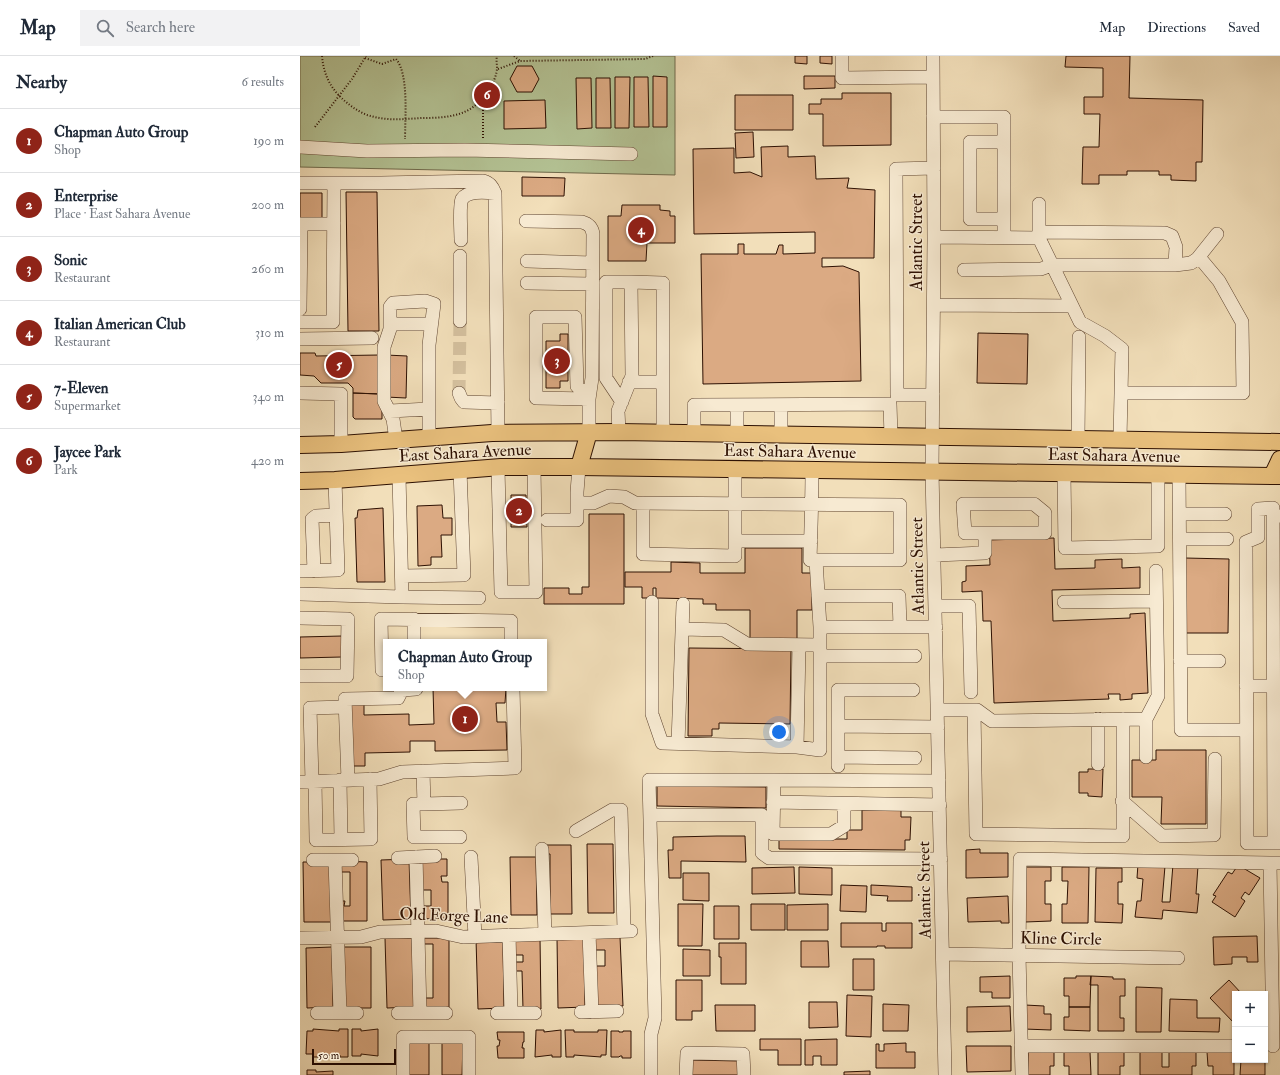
<!DOCTYPE html>
<html lang="en">
<head>
<meta charset="utf-8">
<style>
	:root { --surface:#fff; --page:#f2f2f3; --text:#1f2937; --muted:#747a83; --line:#e0e1e3; --accent:#8f2418 }
	body { margin:0; font-family:"IM FELL Double Pica",serif; background:var(--page); color:var(--text) }
	.controls { position:absolute; right:12px; bottom:12px; display:grid; overflow:hidden; border-radius:0px; box-shadow:0 1px 3px #0004 }
	.controls button { width:36px; height:36px; display:grid; place-items:center; padding:0; border:0; border-bottom:1px solid var(--line); background:var(--surface); color:var(--text); font:20px sans-serif }
	.scale { position:absolute; left:12px; bottom:10px; width:84px; box-sizing:border-box; padding-left:4px; border:2px solid #2d1002; border-top:0; font-size:11px; line-height:14px; white-space:nowrap; color:#2d1002; -webkit-text-stroke:3px #f7ead2; paint-order:stroke }
	.you { position:absolute; left:479px; top:676px; width:14px; height:14px; margin:-10px; border:3px solid #fff; border-radius:50%; background:#1a73e8; box-shadow:0 0 0 6px #1a73e833 }
	.badge { display:grid; place-items:center; width:26px; height:26px; border-radius:50%; background:var(--accent); color:#fff; font-size:13px; font-weight:700 }
	.pin { position:absolute; translate:-50% -50%; border:2px solid #fff; box-shadow:0 1px 4px #0006 }
	.popup { position:absolute; left:83px; top:583px; width:164px; height:52px; box-sizing:border-box; display:grid; place-content:center; border-radius:0px; background:var(--surface); filter:drop-shadow(0 1px 3px #0005); font-size:13px; white-space:nowrap; color:var(--muted) }
	.popup b { font-size:15px; color:var(--text) }
	.popup::after { content:''; position:absolute; left:50%; top:100%; margin-left:-8px; border:8px solid transparent; border-top-color:var(--surface) }
	.list { margin:0; padding:0; list-style:none }
	h2 { display:flex; justify-content:space-between; align-items:center; height:52px; margin:0; padding:0 16px; font-size:17px }
	h2 small { font-size:13px; font-weight:400; color:var(--muted) }
	.list li { display:grid; grid-template-columns:26px 1fr auto; gap:12px; align-items:center; box-sizing:border-box; height:64px; padding:0 16px; border-top:1px solid var(--line) }
	.list b { display:block; font-size:15px; white-space:nowrap }
	.list p { margin:0; font-size:13px; white-space:nowrap; color:var(--muted) }
	.list em { font-size:13px; font-style:normal; color:var(--muted) }
	.icon { flex:none; width:22px; height:22px; fill:none; stroke:currentColor; stroke-width:2; stroke-linecap:round; stroke-linejoin:round }
	.map { position:relative; flex:none; width:980px; height:1019px; overflow:hidden }
	header { display:flex; align-items:center; gap:24px; box-sizing:border-box; height:56px; padding:0 20px; background:var(--surface); border-bottom:1px solid var(--line) }
	header strong { font-size:19px }
	nav { display:flex; gap:22px; margin-inline-start:auto; font-size:14px }
	.search { width:280px; height:36px; background:var(--page); display:flex; align-items:center; gap:10px; box-sizing:border-box; padding:0 14px; border-radius:0px; color:var(--muted); font-size:15px }
	main { display:flex }
	aside { flex:1; background:var(--surface) }
	.map>svg:first-child { display:block }
</style>
</head>
<body>
<header>
<strong>Map</strong>
<div class="search"><svg class="icon" aria-label="search" viewBox="0 0 24 24"><circle cx="10" cy="10" r="6"/><path d="M15 15l6 6"/></svg>Search here</div>
<nav><a>Map</a><a>Directions</a><a>Saved</a></nav>
</header>
<main>
<aside>
<h2>Nearby<small>6 results</small></h2>
<ul class="list">
<li><span class="badge">1</span><div><b>Chapman Auto Group</b><p>Shop</p></div><em>190 m</em></li>
<li><span class="badge">2</span><div><b>Enterprise</b><p>Place · East Sahara Avenue</p></div><em>200 m</em></li>
<li><span class="badge">3</span><div><b>Sonic</b><p>Restaurant</p></div><em>260 m</em></li>
<li><span class="badge">4</span><div><b>Italian American Club</b><p>Restaurant</p></div><em>310 m</em></li>
<li><span class="badge">5</span><div><b>7-Eleven</b><p>Supermarket</p></div><em>340 m</em></li>
<li><span class="badge">6</span><div><b>Jaycee Park</b><p>Park</p></div><em>420 m</em></li>
</ul>
</aside>
<div class="map">
<svg width="980" height="1019" viewBox="0 0 980 1019">
	<rect width="100%" height="100%" fill="#f2dfba"/>
	<filter id="stains"><feTurbulence type="fractalNoise" baseFrequency=".005" numOctaves="4"/><feColorMatrix values="0 0 0 0 .2 0 0 0 0 .09 0 0 0 0 .02 0 0 0 .5 -.17"/></filter>
	<radialGradient id="worn" r=".72"><stop offset=".6" stop-color="#630" stop-opacity="0"/><stop offset="1" stop-color="#630" stop-opacity=".3"/></radialGradient>
	<!-- green -->
	<path fill="#b4c395" stroke="#706a4c" d="M0,0H375V119L0,111Z"/>
	<!-- building -->
	<path fill="#dbaa83" stroke="#2d1002" d="M495,0H507V8L495,7Z
		M520,0H532V8L520,7Z
		M766,0H830L829,42L903,44L902,106H896V125L871,124V119H859V115H827V119H799V128H782L783,91H799L800,58H784V41H803V12L765,11Z
		M217,10H232L239,23L232,36H217L210,23Z
		M353,20L367,21V71H353Z
		M504,20H535V32L504,33Z
		M315,21H330L329,72H315Z
		M334,21H348L349,71H334Z
		M276,22H291L292,72L277,73Z
		M296,22H310L311,72H296Z
		M542,37H591V89L523,90V58H509V48H521V43H542Z
		M435,39H493V74H435Z
		M245,44L246,72L204,73V45Z
		M453,76L454,101L436,102L435,77Z
		M488,90V101L515,100L516,123L549,122L547,132L575,134L574,202H522V211L543,210L559,216L561,325L403,328L401,198H438V188H444V198H476L479,189H483V198L515,197V176L394,178L393,93L434,92V117L450,116L462,121L461,91Z
		M222,121L265,122L264,140H222Z
		M46,136H77L79,275H48Z
		M0,137H22V163H0Z
		M322,149H360V154L370,155V160H375V187H347L346,205H308V160H321Z
		M678,277L728,278L727,328L677,327Z
		M260,278H268V325H260V332H246V285H260Z
		M0,297H15L16,300L79,299L78,338L53,337V332L48,327H21L14,320L0,319Z
		M86,299L107,300L106,342L86,341Z
		M53,337L82,338V363H55L53,361Z
		M211,439H226L227,471H211Z
		M142,449L143,462H152V479H141L142,501H131V509L118,510L117,450Z
		M83,452L85,526H57L55,462H57L58,454Z
		M289,458H324V548H244V532H269V538H282V531H289Z
		M754,482L755,513L795,512V504L822,503V512L840,511V532L752,534L753,565L830,562V558L845,557L848,637L832,638V643L820,644V638H808L809,643L694,647L691,565H683L682,535L662,536V526L666,525V510L690,509L689,484Z
		M445,492H502V517H512V554H497V585H450V554H416V548H403V543L356,542V532H353V542H342V531H325V516H371V506L400,507V517H445Z
		M885,502L929,503L928,577H884Z
		M42,580V601L0,602V581Z
		M389,592L491,593L490,668L419,667V673H412V680H388Z
		M133,632H206L205,647H196L197,666H206L207,694L135,695V685H110V696L65,697V710H52L51,647H64V659L109,658V669L134,668Z
		M856,694H906V768H861L862,741H832V704H856Z
		M788,713H803L802,741L788,740V737H779V716H788Z
		M357,730L466,731V752L357,750Z
		M562,754H601V761H611L610,784H605V794L479,793V783H547V774H562Z
		M417,780H445L446,806L381,805V822H369L368,794H373V781Z
		M287,788H313L314,857H288Z
		M245,789H271L272,858H246L250,848V798H245Z
		M680,793V797H708V821L666,822V794Z
		M210,801H236L237,859H211Z
		M109,803L111,863L83,864L81,804Z
		M120,803H147V820H141L142,826H148V862L121,863V850H131V834H120Z
		M40,805L67,806V865H41L42,845H45L44,850H50V816H40Z
		M3,806H30L31,866H4Z
		M838,808L865,810L862,846H870L873,808L898,810L896,838H899L897,857L863,854L862,863L835,861L837,845H841L843,823L837,822Z
		M938,809L960,822L949,839L945,836L941,842L945,845L935,861L912,846L916,840L913,839L928,816L932,818Z
		M494,811L495,837L452,838V812Z
		M499,811L532,812V839L499,838Z
		M724,811H751V825H745V848H751V865L725,866Z
		M762,811H789L788,867H762V848H767L768,825H762Z
		M796,812H822V826H818V848H823L822,867L795,866Z
		M383,817H409V845L383,844Z
		M541,829L567,830L566,856L540,855Z
		M571,829L612,831V845H587L588,840L571,839Z
		M708,840L709,867H701V865L668,866L667,842Z
		M378,848H403L402,890H378Z
		M451,848H485V874H451Z
		M528,848V874H487V849Z
		M414,850H439V883H414Z
		M541,867H582V875H586V867H612V892H585V890H577V891H541Z
		M957,880L958,906H947V901H932V908L914,909L913,881Z
		M112,881L114,951L87,952L85,882Z
		M294,881H320L323,950L296,951L294,910H305V894H294Z
		M123,882H149V952H124V942H133V888H123Z
		M203,882L204,952L178,953L176,883Z
		M240,882L241,953H223L222,915H214V906H223V899H213V883Z
		M257,882H284L285,951L258,952Z
		M501,885H528L529,911H501Z
		M419,887H446V928H421V901H419Z
		M32,891L33,951L7,952L6,892Z
		M42,891H71V952H43Z
		M383,893L410,894V920H383Z
		M553,903H574V934H553Z
		M710,920V942H692V936H680V921Z
		M776,920H791L790,951H769V940H764V922H776Z
		M791,920L813,921V923H825V940H820V962H824V975H798V929H790Z
		M376,924H402V955H392V964H376Z
		M929,924L942,938H935V968L910,942Z
		M836,931L862,932L861,976H836Z
		M547,939L572,940L571,981L546,980Z
		M870,943L897,944V962H920L919,976L869,975Z
		M509,946H537L538,971L509,972Z
		M583,948L609,949L608,975H583Z
		M415,949H455V975H416Z
		M725,949L744,950V958H751V974L724,973Z
		M710,950L711,975L667,976V951Z
		M769,951H790V975L764,974V961H769Z
		M13,973L39,975V973H48V1001H40V999H22V1001H13V998H6L7,975H13Z
		M52,973H61V975L78,973V1000L61,998V1000H52Z
		M236,974H244V976L261,974V1001H252V999L235,1001Z
		M265,974H274V976H298V974H307L306,999H301V1001L274,999V1001H266Z
		M311,975H319V976H323V975H331V1002H322V1000H320L319,1001H311Z
		M197,976H224V986H223L222,992H224V1002H198L197,990H199L200,984H198Z
		M460,983H501V1009H478V994H460Z
		M537,983V1009H521V1000H513V1009H505V984Z
		M109,986L129,987V1019H109Z
		M142,987H163L162,1019H142Z
		M606,987V996H615V1012H576V988H579V995H584V988Z
		M666,990H711V1015L667,1016Z
		M728,995H754V1010H750V1019H728Z
		M764,996H790L791,1019H769V1010H764Z
		M798,996H824V1010H820V1019H798Z
		M840,996H862V1011H869V996H896V1010H892V1019H840Z
		M907,996H934V1019H913V1010H908Z
		M965,996V1019H940L941,1004H965Z
		M392,1004L439,1005V1019H392Z
		M7,1014H16V1016L33,1015V1019H7Z
		M570,1015V1019H544V1016Z"/>
	<g fill="none" stroke-linecap="round" stroke-linejoin="round">
		<!-- minor-tunnel -->
		<path stroke="#d4c09e" stroke-width="13" stroke-dasharray="13 6" stroke-linecap="butt" d="M159,337L160,265"/>
		<!-- minor casing -->
		<g stroke="#5e4430" stroke-width="14">
			<path id="minor" d="M542,0V22L633,21
				M633,0L634,183L632,415L645,1019
				M633,61H704V182
				M0,91L67,95L165,94L331,98
				M0,127H81L183,125C190,127 192,130 195,137L198,377
				M704,163H670V86H704
				M226,165L282,166C289,168 292,171 293,178L292,322L289,343V376
				M0,168H34
				M739,176L865,177L872,180L876,191L875,209L891,207L897,203L917,178
				M634,181L739,182L780,266L805,280L822,293L820,383
				M739,182V148
				M161,184C161,176 159,149 162,143C168,134 186,136 195,137
				M227,205L292,207
				M664,214L741,213L752,209H875
				M227,227L292,228
				M634,249L772,250
				M0,253L1,168
				M236,261H275L277,330L289,343L236,342Z
				M160,265V200
				M0,266H33L34,127
				M96,268H131
				M0,283L72,282
				M329,326H363
				M0,337L41,338V388
				M159,337L161,342L164,346L198,347
				M821,337H943L942,266L919,225L899,201
				M633,339H597L596,113L634,112
				M322,346L306,322V226H331
				M481,349V378
				M90,355L129,353
				M319,376L318,355L332,320L331,226L363,227V377
				M394,377V349L590,348L591,380
				M437,378V349
				M778,383L779,281
				M96,384L93,363L84,345V291L90,273V251L93,247L125,245L134,248L129,289V381
				M198,412L201,536H236L234,411
				M764,418L765,492L858,490V419
				M879,419L881,674H946
				M277,447H293L309,440L324,441L335,447L600,449V504H510C511,474 512,444 512,414
				M343,447V498L435,500V413
				M973,452L958,453V481L946,486L947,787H980
				M880,458H925
				M247,464H277V436L279,411
				M880,483H927
				M435,485H511
				M635,499L685,497V477H665L663,448H734L745,457V477H685
				M0,515L38,514L35,424
				M14,515L12,463L16,460L36,459
				M102,520L164,519L160,414
				M0,538L102,541L99,420
				M518,540H599L600,571
				M102,541L179,542
				M352,546V658L362,687L497,691L520,694V571L516,504
				M764,546L856,545
				M636,550H669L671,636
				M0,562L48,563L47,620H0
				M114,563V586
				M520,571H636
				M382,573L424,574L447,588L520,589
				M520,600H615
				M880,605H919
				M86,614H82L81,563L211,565V586
				M946,630H980
				M638,654H677L692,665L846,663L858,640L856,515
				M674,654L676,778L823,780V663
				M846,663V701
				M538,670V634H613
				M378,687L383,548
				M497,691L499,589
				M538,701L615,702
				M798,708V663
				M538,710V670L638,671
				M123,715L124,748H113L114,781H160
				M40,724L41,783
				M48,724L45,643L98,642L102,634L116,633V632
				M12,725L10,652L45,651
				M15,725L16,784L71,783L70,723
				M0,726L79,723L102,716L215,712L213,632
				M822,745L862,780L914,779L915,703
				M473,746L640,749
				M124,748L161,747
				M544,748V770L531,778H473L474,724L639,725
				M350,759H462V797L469,802L641,803
				M276,775L312,754H321L324,875
				M974,787L973,460H980
				M242,793L245,878
				M116,801L120,957
				M171,801L175,881
				M98,802L135,800
				M13,804H52
				M35,804L40,957
				M289,877L292,956
				M209,879L211,957
				M0,882L61,881L80,876L136,875L163,881L331,875
				M643,898L878,902
				M281,956L317,955
				M17,957H57
				M98,957H146
				M197,957H235
				M721,990H935
				M973,990L970,807H980
				M103,1019V981H169V1019
				M351,1019V978L355,962L349,724H474
				M386,1019L387,997L443,998L444,1019
				M722,1019L719,899L720,803L970,807"/>
		</g>
		<!-- major casing -->
		<g stroke="#2d1002" stroke-width="18">
			<path id="major" d="M0,389L41,388L192,377L319,376L980,386
				M279,411L289,376
				M972,420L980,403
				M0,425L35,424L201,411H279L980,420"/>
		</g>
		<!-- path -->
		<path stroke="#2d1002" stroke-width="2" stroke-dasharray="1 2" stroke-linecap="butt" d="M22,0C24,24 35,39 54,52C59,55 65,59 71,60C87,65 105,63 122,62C143,62 166,61 181,44C188,37 197,22 197,12C197,8 196,4 197,0
			M214,0L220,5
			M65,2L82,8L96,3C109,18 105,63 105,83
			M198,13L220,5L345,3L353,0
			M183,42V84
			M15,71L52,23L66,0"/>
		<!-- minor -->
		<use href="#minor" stroke="#f7ead2" stroke-width="13"/>
		<!-- major -->
		<use href="#major" stroke="#e9c07d" stroke-width="16"/>
	</g>
	<g text-anchor="middle" stroke-width="3" stroke-linejoin="round" paint-order="stroke">
		<!-- street labels -->
		<g font-size="17" fill="#2d1002" stroke="#f7ead2">
			<text transform="translate(616 186) rotate(-90)" y="6">Atlantic Street</text>
			<text transform="translate(490 395) rotate(1)" y="6">East Sahara Avenue</text>
			<text transform="translate(165 396) rotate(-3)" y="6">East Sahara Avenue</text>
			<text transform="translate(814 399) rotate(1)" y="6">East Sahara Avenue</text>
			<text transform="translate(617 510) rotate(-91)" y="6">Atlantic Street</text>
			<text transform="translate(624 834) rotate(-91)" y="6">Atlantic Street</text>
			<text transform="translate(154 859) rotate(2)" y="6">Old Forge Lane</text>
			<text transform="translate(761 882) rotate(1)" y="6">Kline Circle</text>
		</g>
	</g>
	<rect width="100%" height="100%" filter="url(#stains)"/>
	<rect width="100%" height="100%" fill="url(#worn)"/>
</svg>
<div class="controls">
<button>+</button>
<button>−</button>
</div>
<div class="scale">50 m</div>
<div class="you"></div>
<div class="pin badge" style="left:165px;top:663px">1</div>
<div class="popup"><b>Chapman Auto Group</b>Shop</div>
<div class="pin badge" style="left:219px;top:455px">2</div>
<div class="pin badge" style="left:257px;top:305px">3</div>
<div class="pin badge" style="left:341px;top:174px">4</div>
<div class="pin badge" style="left:39px;top:309px">5</div>
<div class="pin badge" style="left:187px;top:39px">6</div>
</div>
</main>
</body>
</html>
